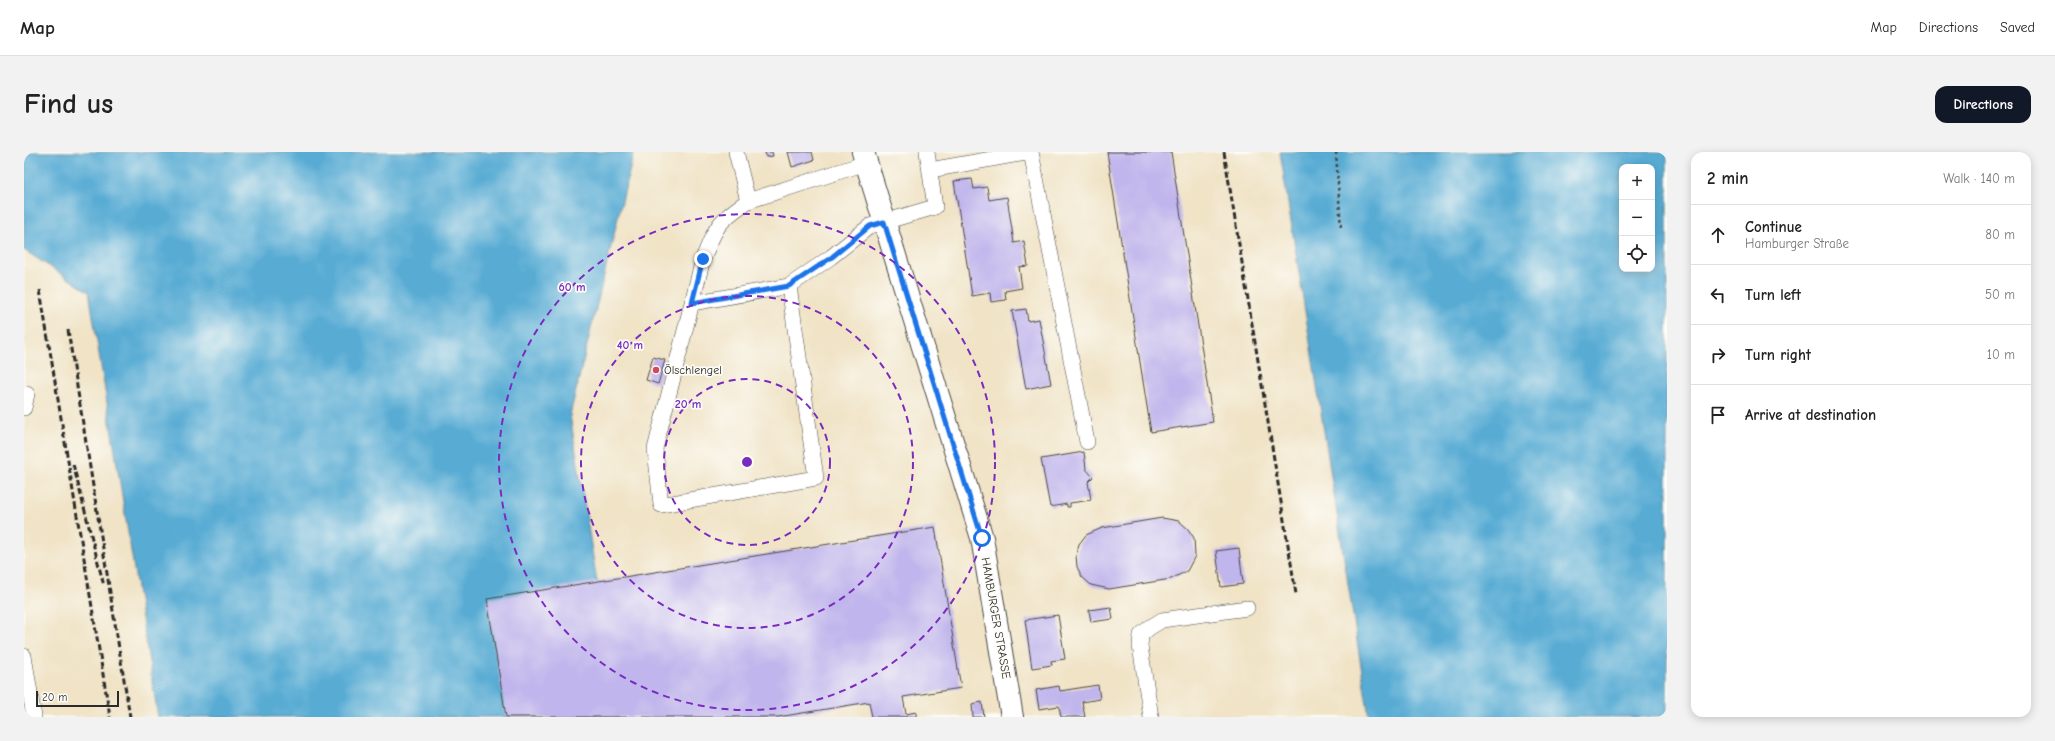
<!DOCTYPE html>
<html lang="en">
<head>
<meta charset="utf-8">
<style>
	:root { --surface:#fff; --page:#f2f2f2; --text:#222; --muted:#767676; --line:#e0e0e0; --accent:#111827 }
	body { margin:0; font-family:"Comic Neue",sans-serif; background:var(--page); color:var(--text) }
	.controls { position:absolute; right:12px; top:12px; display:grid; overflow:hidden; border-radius:8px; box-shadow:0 2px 10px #0003 }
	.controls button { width:36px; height:36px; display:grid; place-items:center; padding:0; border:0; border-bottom:1px solid var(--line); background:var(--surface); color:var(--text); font:20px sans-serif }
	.scale { position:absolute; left:12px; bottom:10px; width:83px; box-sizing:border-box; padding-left:4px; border:2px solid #2b2b2b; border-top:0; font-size:11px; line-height:14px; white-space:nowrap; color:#2b2b2b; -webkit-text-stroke:3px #fdfcf7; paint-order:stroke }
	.stop { position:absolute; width:12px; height:12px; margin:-9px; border:3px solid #1a73e8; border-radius:50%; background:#fff }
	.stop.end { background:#1a73e8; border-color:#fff; box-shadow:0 1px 4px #0008 }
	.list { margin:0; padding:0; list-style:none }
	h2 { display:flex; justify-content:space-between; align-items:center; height:52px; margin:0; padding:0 16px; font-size:17px }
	h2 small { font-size:13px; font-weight:400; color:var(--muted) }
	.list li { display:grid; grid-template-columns:26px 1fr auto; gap:12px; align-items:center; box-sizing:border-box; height:60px; padding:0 16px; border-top:1px solid var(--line) }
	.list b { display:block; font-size:15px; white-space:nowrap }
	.list p { margin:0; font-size:13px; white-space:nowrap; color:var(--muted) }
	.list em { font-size:13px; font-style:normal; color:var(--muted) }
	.icon { flex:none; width:22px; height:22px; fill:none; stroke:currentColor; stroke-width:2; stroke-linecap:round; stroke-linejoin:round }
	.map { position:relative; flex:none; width:1643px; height:565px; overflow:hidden; border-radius:12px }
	header { display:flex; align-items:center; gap:24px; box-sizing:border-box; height:56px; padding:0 20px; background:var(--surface); border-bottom:1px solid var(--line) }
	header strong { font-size:19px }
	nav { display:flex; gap:22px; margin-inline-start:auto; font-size:14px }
	.intro { display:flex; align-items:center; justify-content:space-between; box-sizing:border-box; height:96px; padding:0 24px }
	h1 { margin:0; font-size:28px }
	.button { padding:10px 18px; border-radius:12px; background:var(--accent); color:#fff; font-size:14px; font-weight:700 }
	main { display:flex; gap:24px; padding:0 24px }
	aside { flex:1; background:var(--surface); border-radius:12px; box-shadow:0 2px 10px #0003 }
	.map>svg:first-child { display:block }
</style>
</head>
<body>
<header>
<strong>Map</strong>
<nav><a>Map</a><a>Directions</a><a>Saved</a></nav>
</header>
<div class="intro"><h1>Find us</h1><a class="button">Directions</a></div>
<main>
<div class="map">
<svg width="1643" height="565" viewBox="0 0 1643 565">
	<rect width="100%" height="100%" fill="#fdfcf7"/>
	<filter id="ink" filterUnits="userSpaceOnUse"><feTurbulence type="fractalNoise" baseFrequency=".025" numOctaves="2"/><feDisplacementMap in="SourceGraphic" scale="8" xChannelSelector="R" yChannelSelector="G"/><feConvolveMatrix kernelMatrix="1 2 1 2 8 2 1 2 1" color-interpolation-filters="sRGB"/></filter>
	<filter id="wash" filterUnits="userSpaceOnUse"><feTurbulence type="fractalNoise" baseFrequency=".012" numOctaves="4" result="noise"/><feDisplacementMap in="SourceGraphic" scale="16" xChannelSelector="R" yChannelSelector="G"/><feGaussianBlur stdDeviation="0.9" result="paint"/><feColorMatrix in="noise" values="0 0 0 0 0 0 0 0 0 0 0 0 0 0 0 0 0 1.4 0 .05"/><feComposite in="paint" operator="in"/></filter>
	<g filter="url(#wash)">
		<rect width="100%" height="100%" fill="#f0e3c6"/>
		<!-- water -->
		<path fill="#58acd4" stroke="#426c80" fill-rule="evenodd" d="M0,0H610L546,263L595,565H134L65,140L0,98Z
			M1256,0H1643V565H1345ZM1598,15H1628V117H1598Z"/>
		<g id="blocks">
			<!-- building -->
			<path fill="#c0b5ec" d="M741,0H748L749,4L742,5Z
				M764,0H788L790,8L768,15Z
				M1083,0H1147L1189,270L1127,280Z
				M948,27L950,37L963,35L965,48L983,45L990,91L1000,89L1004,114L995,115L998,136L981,139L982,148L967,150L966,141L948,144L930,29Z
				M1002,157L1004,169L1015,167L1027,232L1002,237L988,159Z
				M629,205L641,208L634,232L622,228Z
				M1060,300L1062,317L1069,325L1064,330L1067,348L1046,351V355H1043V352L1026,355L1017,307Z
				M1138,366L1155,369L1164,377L1170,386L1171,404L1163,419L1147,427L1085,437L1067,433L1058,425L1053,415L1052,404L1055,392L1062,383L1078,376Z
				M911,375L937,536L879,545L882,562L892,560V565H848L845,550L754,565H482L463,447Z
				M1215,396L1219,432L1197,435L1192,399Z
				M1087,455L1089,467L1067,470L1065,458Z
				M1034,463L1041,507L1027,509L1028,513L1008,516L1001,468Z
				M1074,533L1076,547L1058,550L1061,565H1037L1035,554L1015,557L1012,538L1035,534L1036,539Z
				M958,550L960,565H949L948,552Z"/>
		</g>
	</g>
	<g filter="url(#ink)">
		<use href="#blocks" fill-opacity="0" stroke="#494742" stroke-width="1"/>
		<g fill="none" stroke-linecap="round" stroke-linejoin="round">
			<!-- service casing -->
			<g stroke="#494742" stroke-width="16">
				<path id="service" d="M712,0L724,49L842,11
					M906,18L1007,0L1063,290
					M724,49C694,69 692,74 679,107L631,297L637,353L792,326L765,134L807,105L846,74L911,55L903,0
					M668,151L765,134
					M0,256L3,242
					M0,504L10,565
					M1127,565L1116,494L1117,483L1125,476L1138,468L1223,456"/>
			</g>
			<!-- minor casing -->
			<g stroke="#494742" stroke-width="24">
				<path id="minor" d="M839,0L958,386L988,565"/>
			</g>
			<!-- path -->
			<path stroke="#494742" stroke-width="2.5" stroke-dasharray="3 3" stroke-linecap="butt" d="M1312,0L1317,77"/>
			<!-- service -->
			<use href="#service" stroke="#fff" stroke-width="15"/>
			<!-- minor -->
			<use href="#minor" stroke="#fff" stroke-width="22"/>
			<!-- rail -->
			<path stroke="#2b2b2b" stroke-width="3" stroke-dasharray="6 3" stroke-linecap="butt" d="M1200,0L1272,442
				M16,138L86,565
				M44,178L106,565
				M49,312L80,434"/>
		</g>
	</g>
	<g fill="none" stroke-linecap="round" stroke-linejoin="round" filter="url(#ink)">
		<!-- route -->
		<path stroke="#1a73e8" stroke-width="5" d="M679,107L668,151L765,134L808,105L846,74L860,70L958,386"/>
	</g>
	<!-- distance rings -->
	<g fill="none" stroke="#7b2cbf" stroke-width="2" stroke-dasharray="7 5">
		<circle cx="723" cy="310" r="83"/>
		<circle cx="723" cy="310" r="166"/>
		<circle cx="723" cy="310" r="248"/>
	</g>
	<!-- markers -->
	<circle fill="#d1495b" stroke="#fdfcf7" stroke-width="1.5" cx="632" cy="218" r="4"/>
	<g text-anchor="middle" stroke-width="3.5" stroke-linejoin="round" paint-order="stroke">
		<!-- poi labels -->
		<g font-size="12" fill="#2b2b2b" stroke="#fdfcf7" text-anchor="start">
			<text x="640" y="222">Ölschlengel</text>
		</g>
		<!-- street labels -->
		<g font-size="12" fill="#2b2b2b" stroke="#fdfcf7">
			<text transform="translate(972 466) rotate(80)" y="4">HAMBURGER STRASSE</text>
		</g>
	</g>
	<circle cx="723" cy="310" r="6" fill="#7b2cbf" stroke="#fdfcf7" stroke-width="2"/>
	<g font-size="12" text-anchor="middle" font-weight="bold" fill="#7b2cbf" stroke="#fdfcf7" stroke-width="3.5" stroke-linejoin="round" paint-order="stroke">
		<text x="548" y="139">60 m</text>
		<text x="606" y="197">40 m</text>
		<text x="664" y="256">20 m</text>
	</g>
</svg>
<div class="controls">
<button>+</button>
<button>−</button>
<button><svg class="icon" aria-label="locate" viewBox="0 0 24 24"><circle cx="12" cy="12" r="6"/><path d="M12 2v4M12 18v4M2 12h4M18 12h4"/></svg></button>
</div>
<div class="scale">20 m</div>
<div class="stop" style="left:958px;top:386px"></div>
<div class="stop end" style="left:679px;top:107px"></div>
</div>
<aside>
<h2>2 min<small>Walk · 140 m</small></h2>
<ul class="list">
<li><svg class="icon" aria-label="ahead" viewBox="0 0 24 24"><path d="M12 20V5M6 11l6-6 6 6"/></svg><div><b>Continue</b><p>Hamburger Straße</p></div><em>80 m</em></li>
<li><svg class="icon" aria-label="left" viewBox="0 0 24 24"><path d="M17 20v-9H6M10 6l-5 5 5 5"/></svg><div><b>Turn left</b></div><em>50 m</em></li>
<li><svg class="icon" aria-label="right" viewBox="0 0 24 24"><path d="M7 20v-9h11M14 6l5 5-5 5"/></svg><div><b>Turn right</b></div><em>10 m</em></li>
<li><svg class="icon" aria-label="arrive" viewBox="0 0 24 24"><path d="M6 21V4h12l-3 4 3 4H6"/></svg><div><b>Arrive at destination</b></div></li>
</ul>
</aside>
</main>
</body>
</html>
